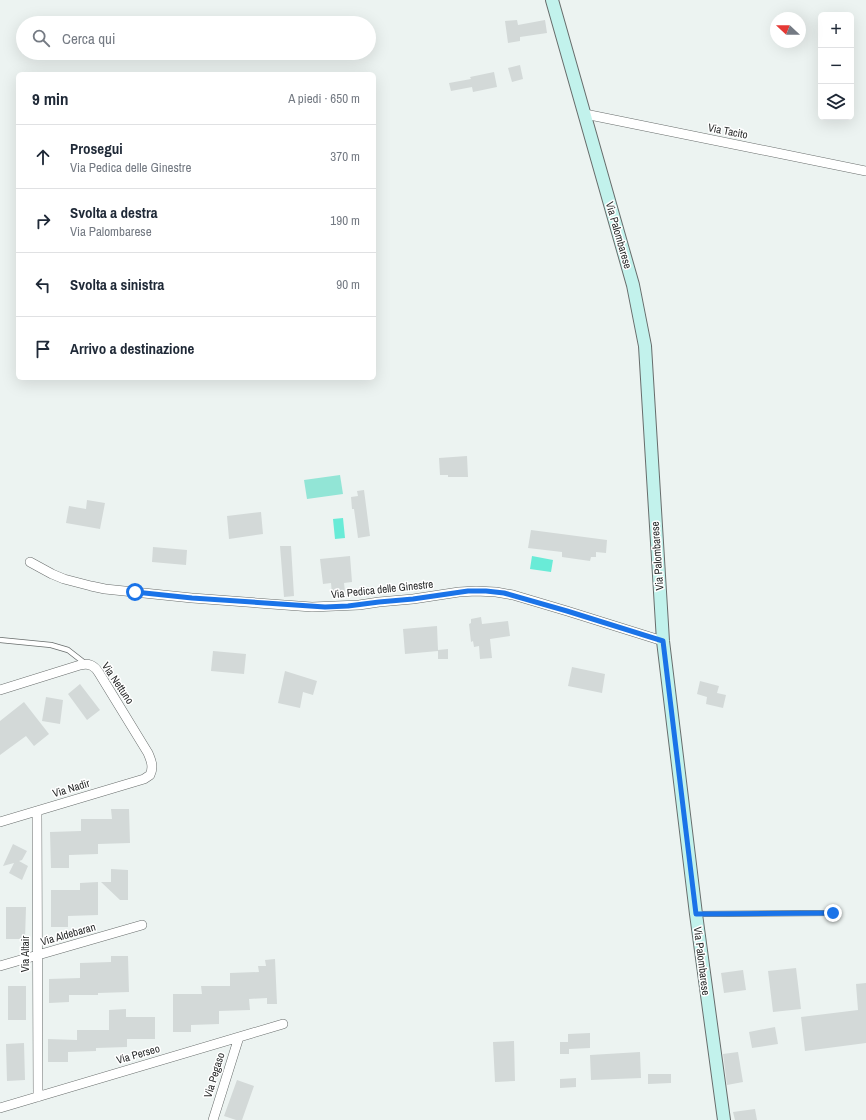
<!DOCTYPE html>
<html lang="it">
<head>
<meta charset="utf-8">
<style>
	:root { --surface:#fff; --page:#f6f6f7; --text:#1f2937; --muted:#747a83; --line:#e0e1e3 }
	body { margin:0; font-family:"Archivo Narrow",sans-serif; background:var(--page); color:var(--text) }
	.controls { position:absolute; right:12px; top:12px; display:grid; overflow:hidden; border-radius:6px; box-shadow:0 4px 16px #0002 }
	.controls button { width:36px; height:36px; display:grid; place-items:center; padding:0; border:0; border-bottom:1px solid var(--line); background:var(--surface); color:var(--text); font:20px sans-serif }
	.compass { position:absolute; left:770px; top:12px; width:36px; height:36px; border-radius:50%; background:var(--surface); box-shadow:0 4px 16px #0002; rotate:292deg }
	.stop { position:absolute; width:12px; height:12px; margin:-9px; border:3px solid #1a73e8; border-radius:50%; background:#fff }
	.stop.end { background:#1a73e8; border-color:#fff; box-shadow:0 1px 4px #0008 }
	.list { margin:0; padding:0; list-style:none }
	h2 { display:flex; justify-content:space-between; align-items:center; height:52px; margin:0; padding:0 16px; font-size:17px }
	h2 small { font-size:13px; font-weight:400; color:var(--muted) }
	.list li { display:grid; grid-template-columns:26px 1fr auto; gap:12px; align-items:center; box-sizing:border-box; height:64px; padding:0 16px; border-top:1px solid var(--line) }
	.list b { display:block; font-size:15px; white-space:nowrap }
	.list p { margin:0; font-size:13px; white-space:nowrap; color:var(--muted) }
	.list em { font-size:13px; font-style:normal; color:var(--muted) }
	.icon { flex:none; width:22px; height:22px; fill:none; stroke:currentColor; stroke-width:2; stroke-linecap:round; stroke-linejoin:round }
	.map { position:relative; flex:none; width:866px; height:1120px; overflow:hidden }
	.search { position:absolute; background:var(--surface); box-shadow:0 4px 16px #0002; left:16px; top:16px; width:360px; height:44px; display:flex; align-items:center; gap:10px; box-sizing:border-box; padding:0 14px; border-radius:22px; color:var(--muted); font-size:15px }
	.panel { position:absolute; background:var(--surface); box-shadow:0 4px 16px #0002; left:16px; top:72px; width:360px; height:308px; border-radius:6px }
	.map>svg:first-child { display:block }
</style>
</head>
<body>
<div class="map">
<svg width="866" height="1120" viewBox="0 0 866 1120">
	<rect width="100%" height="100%" fill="#ecf3f1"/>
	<!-- green -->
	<path fill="#92e5d6" d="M340,475L343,494L307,499L304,480Z"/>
	<!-- water -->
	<path fill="#69ebd7" d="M343,518L345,538L335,539L333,519Z
		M532,556L553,560L551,572L530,569Z"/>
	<!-- building -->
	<path fill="#d3d9d8" d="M517,20L518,25L545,20L547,33L520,37V41L508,43L505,21Z
		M520,65L523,79L512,82L508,68Z
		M494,72L497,87L473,92L472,87L451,91L449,83L471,79L470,77Z
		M467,456L468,477H448V475H440L439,458Z
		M364,490L370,536L358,538L354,509H352L351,497L358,496L357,491Z
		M87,500L105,503L100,529L66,523L69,506L86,509Z
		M261,512L263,534L229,539L227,516Z
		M531,530L607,540L606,553L596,552V557H591L590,561L562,557V552L528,548Z
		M280,546H291L294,596L284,597Z
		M153,547L187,550L186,565L152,562Z
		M350,556L352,582L344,583L345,592L332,594L331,583L323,584L320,559Z
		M481,617L482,624L508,621L510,636L490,639L492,658L480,659L479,646L474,647L473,641L471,642L469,624L471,623V619Z
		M437,626L438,650L448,649V659H438V651L405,654L403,629Z
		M213,651L246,654L244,674L211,671Z
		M572,667L605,674L602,693L568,686Z
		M285,671L317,681L313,695L303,692L300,708L278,703Z
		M700,681L719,686L717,693L726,695L723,708L706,704L707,697L697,694Z
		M80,684L100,710L87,720L68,694Z
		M46,697L63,700L60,724L42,721Z
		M24,702L49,734L34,746L26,736L0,755V721Z
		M111,809H129L130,843L98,844V854L69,855V868H51L50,832L81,831V819H112Z
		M13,844L27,851L22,860L19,861L28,866L22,880L9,873L14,863L3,866Z
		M111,869L128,870V900H120L101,882H111Z
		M98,882V915L68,916V927H51V890H80V883Z
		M6,907H26L25,939H6Z
		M111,956H128L129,992L98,993V995H69V1002L49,1003V979L80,978V963L111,962Z
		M275,959L277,1004H267V998L249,999L250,1010L219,1011V1024L191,1025V1032H173V994H202L201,986H230V973L259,972L258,966H266L265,960Z
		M796,968L801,1009L773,1012L768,971Z
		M743,970L746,990L724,993L721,973Z
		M866,983V1043L805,1051L801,1017L858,1010L856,984Z
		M8,986H26V1020H8Z
		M126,1009V1017H155V1039H127V1047L96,1048V1051L68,1052V1062H48V1039L77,1040V1030H109V1010Z
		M775,1027L778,1044L752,1048L749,1032Z
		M590,1033V1048L569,1049V1054H560V1042H568V1034Z
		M514,1041L515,1081L495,1082L493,1042Z
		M24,1043L25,1080L7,1081L6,1044Z
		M640,1052L641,1078L591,1080L590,1055Z
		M738,1052L743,1082L727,1085L723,1054Z
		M648,1074H671V1083L648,1084Z
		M576,1078V1087L560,1088V1079Z
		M237,1080L254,1086L242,1120H236L224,1116Z
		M755,1109L757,1120H735L733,1112Z"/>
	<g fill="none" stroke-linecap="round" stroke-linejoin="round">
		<!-- service casing -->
		<g stroke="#686d6c" stroke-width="6">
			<path id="service" d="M0,640L51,645L68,650L86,664
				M696,914L833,913"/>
		</g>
		<!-- minor casing -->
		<g stroke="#686d6c" stroke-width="10">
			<path id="minor" d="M585,114L866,171
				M30,562L52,574L64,579L91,586L105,589L192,598L312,607L359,605L379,602L413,599L459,592L476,591L496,592L513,595L567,611L663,641
				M0,690L80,665C89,663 94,665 99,673L148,753C151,760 154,767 150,775L144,779L0,822
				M37,811L38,1097
				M0,966L142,925
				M0,1108L283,1024
				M213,1120L239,1037"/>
		</g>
		<!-- secondary casing -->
		<g stroke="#686d6c" stroke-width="14">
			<path id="secondary" d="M552,0L633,285L645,346L663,641L696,914L724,1120"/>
		</g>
		<!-- service -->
		<use href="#service" stroke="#fff" stroke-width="4.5"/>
		<!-- minor -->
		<use href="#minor" stroke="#fff" stroke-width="9"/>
		<!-- secondary -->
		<use href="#secondary" stroke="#c2f2ec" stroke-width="12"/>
	</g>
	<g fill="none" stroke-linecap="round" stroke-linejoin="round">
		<!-- route -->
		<path stroke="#1a73e8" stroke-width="5" d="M135,592L192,598L325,607L348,606L379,602L413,599L468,591H486L504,593L567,611L663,641L696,914L833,913"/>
	</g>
	<g text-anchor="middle" stroke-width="3" stroke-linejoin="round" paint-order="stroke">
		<!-- street labels -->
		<g font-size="11" fill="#282a2a" stroke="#fff">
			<text transform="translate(728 131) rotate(11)" y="4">Via Tacito</text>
			<text transform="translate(619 235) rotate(74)" y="4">Via Palombarese</text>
			<text transform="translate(657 556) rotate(-94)" y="4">Via Palombarese</text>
			<text transform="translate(382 589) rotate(-6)" y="4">Via Pedica delle Ginestre</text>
			<text transform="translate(118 683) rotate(56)" y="4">Via Nettuno</text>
			<text transform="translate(71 788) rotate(-17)" y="4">Via Nadir</text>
			<text transform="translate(68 934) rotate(-16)" y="4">Via Aldebaran</text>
			<text transform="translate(25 954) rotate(-90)" y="4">Via Altair</text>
			<text transform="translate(702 961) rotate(83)" y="4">Via Palombarese</text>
			<text transform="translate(138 1054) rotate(-16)" y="4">Via Perseo</text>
			<text transform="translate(214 1075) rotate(-73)" y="4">Via Pegaso</text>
		</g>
	</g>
</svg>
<div class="controls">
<button>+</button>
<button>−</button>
<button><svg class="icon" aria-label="layers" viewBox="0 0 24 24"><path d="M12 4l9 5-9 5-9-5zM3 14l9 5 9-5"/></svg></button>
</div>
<svg class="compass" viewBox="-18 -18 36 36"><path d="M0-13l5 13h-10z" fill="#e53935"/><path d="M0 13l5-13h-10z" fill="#747a83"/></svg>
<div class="stop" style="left:135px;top:592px"></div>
<div class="stop end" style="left:833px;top:913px"></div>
<div class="search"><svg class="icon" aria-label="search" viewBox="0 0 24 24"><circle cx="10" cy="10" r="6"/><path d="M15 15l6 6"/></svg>Cerca qui</div>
<section class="panel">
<h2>9 min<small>A piedi · 650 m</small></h2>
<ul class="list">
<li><svg class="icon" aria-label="ahead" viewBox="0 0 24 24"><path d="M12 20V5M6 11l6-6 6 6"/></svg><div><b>Prosegui</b><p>Via Pedica delle Ginestre</p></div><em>370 m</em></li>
<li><svg class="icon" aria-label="right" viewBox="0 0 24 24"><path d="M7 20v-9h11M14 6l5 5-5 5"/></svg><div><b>Svolta a destra</b><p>Via Palombarese</p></div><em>190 m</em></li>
<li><svg class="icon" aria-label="left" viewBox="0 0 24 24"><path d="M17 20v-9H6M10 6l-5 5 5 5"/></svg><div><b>Svolta a sinistra</b></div><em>90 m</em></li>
<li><svg class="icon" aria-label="arrive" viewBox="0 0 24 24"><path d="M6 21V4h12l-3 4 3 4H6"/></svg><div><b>Arrivo a destinazione</b></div></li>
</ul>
</section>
</div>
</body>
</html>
